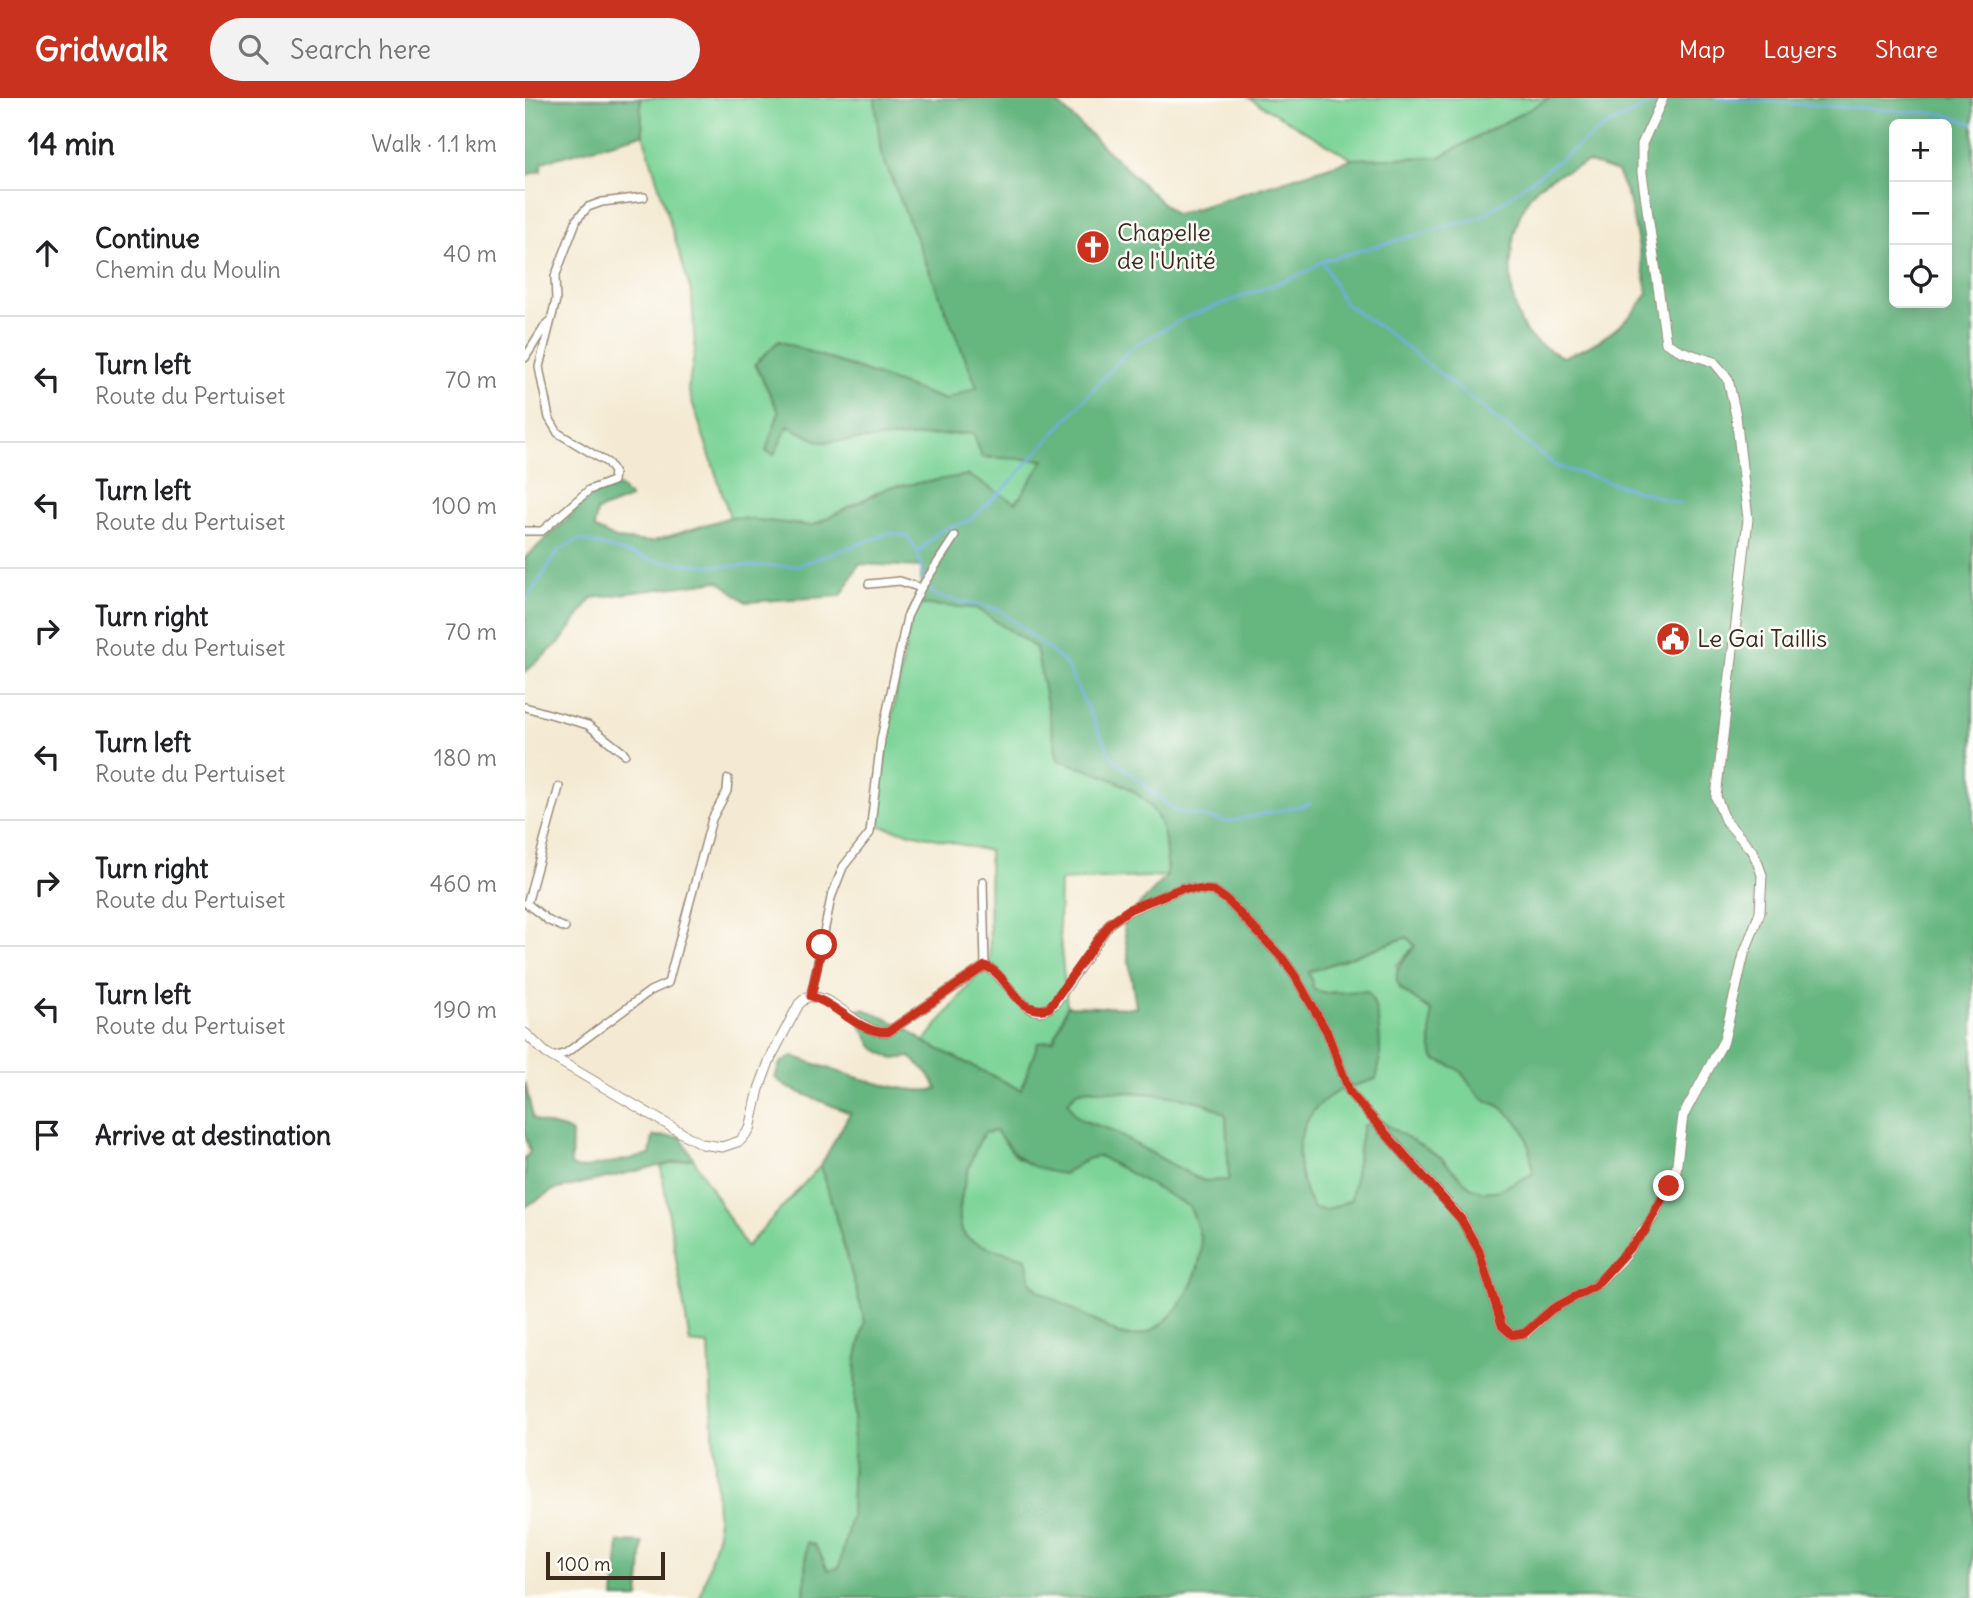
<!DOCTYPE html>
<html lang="en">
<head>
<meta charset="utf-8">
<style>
	:root { --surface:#fff; --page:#f2f2f2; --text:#202124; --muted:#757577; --line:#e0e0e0; --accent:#c8321e }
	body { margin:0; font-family:Delius,sans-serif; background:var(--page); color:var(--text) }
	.controls { position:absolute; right:21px; top:21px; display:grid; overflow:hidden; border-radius:10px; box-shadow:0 4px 18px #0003 }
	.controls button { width:63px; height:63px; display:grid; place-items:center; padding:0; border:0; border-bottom:2px solid var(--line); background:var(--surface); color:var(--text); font:35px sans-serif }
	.scale { position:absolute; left:21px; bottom:18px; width:119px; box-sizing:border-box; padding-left:7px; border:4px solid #3b2a1e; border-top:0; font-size:19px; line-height:24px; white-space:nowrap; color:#3b2a1e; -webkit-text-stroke:5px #fdfcf7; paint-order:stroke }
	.stop { position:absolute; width:21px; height:21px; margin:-16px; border:5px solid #c8321e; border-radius:50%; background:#fff }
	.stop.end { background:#c8321e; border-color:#fff; box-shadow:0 2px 7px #0008 }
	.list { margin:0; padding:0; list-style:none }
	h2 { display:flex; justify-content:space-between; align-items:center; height:91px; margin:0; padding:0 28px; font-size:30px }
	h2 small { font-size:23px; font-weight:400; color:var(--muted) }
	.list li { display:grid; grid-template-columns:46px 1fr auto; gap:21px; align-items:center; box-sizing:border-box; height:126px; padding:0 28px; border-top:2px solid var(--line) }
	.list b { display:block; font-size:26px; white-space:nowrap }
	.list p { margin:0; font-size:23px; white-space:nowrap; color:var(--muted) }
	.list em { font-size:23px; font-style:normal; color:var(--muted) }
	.icon { flex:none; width:38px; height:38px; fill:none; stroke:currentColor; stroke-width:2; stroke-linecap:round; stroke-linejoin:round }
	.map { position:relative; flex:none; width:1448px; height:1500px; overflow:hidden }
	header { display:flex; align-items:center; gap:42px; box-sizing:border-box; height:98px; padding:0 35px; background:var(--accent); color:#fff }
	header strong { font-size:33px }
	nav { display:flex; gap:38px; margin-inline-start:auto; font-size:24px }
	.search { width:490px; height:63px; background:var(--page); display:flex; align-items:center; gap:18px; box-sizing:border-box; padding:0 24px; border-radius:38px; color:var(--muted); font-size:26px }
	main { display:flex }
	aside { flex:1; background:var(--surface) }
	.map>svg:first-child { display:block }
</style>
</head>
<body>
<header>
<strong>Gridwalk</strong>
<div class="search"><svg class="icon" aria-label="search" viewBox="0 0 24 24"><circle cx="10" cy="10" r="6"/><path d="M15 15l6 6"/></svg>Search here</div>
<nav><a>Map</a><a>Layers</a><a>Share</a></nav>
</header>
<main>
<aside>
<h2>14 min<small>Walk · 1.1 km</small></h2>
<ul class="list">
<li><svg class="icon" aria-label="ahead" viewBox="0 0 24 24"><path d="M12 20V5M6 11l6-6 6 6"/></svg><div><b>Continue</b><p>Chemin du Moulin</p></div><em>40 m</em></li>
<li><svg class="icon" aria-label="left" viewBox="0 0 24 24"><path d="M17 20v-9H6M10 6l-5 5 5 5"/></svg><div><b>Turn left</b><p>Route du Pertuiset</p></div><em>70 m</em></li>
<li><svg class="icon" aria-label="left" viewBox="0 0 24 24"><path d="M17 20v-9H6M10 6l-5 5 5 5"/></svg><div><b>Turn left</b><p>Route du Pertuiset</p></div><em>100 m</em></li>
<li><svg class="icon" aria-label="right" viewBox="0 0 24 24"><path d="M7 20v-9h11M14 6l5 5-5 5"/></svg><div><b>Turn right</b><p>Route du Pertuiset</p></div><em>70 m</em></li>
<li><svg class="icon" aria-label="left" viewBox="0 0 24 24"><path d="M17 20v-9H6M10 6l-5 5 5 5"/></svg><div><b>Turn left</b><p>Route du Pertuiset</p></div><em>180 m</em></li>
<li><svg class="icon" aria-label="right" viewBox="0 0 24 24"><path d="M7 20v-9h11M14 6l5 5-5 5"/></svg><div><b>Turn right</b><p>Route du Pertuiset</p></div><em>460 m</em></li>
<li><svg class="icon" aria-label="left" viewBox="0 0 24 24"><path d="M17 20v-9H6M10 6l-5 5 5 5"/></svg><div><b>Turn left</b><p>Route du Pertuiset</p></div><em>190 m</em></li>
<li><svg class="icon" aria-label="arrive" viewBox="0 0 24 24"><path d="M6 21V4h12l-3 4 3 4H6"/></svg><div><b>Arrive at destination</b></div></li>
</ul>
</aside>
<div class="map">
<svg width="1448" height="1500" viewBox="0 0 1448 1500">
	<rect width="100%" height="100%" fill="#fdfcf7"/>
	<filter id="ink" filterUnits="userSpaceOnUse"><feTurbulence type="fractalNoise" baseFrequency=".0143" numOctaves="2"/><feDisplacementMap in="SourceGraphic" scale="14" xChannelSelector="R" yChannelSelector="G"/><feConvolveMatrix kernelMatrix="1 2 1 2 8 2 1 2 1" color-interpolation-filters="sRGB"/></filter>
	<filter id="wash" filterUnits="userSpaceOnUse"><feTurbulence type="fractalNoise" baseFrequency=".00686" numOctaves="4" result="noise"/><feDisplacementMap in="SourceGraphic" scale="28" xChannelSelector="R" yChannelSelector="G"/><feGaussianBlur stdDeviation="1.57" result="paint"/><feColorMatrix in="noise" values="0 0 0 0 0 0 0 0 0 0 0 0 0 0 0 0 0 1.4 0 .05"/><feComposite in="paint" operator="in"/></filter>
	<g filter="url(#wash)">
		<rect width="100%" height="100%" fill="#f4ead3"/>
		<!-- green -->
		<path fill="#7dd498" stroke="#5c7f5b" stroke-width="2" d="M115,0H350L356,55L453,289L420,302L254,243L230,266L254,314L241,353L249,357L262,328L297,344L448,335L457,359L520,361L491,406L362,390L287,428L205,419L163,291L170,252L167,197L118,36Z
			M724,0H1025L915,59L827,61Z
			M389,506L451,510L512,550L533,661C572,675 623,687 637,730C642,744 641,763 642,778L535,783L534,831L542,908L529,942L513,946L496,992L399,944L465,861L464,753L351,727L362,643Z
			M882,839L890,848L872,867L875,891L906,913V950L934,970L956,999L977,1009L997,1027L1004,1038L1008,1076L971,1093L958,1094L945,1089L916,1060L838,1027L826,1102L801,1113L788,1111C768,1072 765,1025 805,998C817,989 837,986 851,981L842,893L801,895L789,891L783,874Z
			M563,991C603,996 671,992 701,1017L704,1082L679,1083L668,1078L583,1032L559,1024L549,1016L543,1005L551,994Z
			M471,1033L492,1060L539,1076L562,1061L574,1058L665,1109C669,1120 676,1134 676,1146C678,1184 637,1250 594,1236L514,1193L506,1184L501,1160C484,1154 460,1151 444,1141C421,1127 447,1053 459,1035Z
			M168,1060L221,1149L296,1067L340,1223L331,1264L326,1419L314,1470L303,1472L290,1447L282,1444L279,1500H175L193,1435L184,1247L165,1245L136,1069Z"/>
		<!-- forest -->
		<path fill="#66b680" stroke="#50704f" stroke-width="2" fill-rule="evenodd" d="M0,0H115L118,36L17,64L16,73L0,77Z
			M350,0H527L650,117L827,61L915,59L1025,0H1448V1500H279L282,1444L290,1447L303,1472L314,1470L326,1419L331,1264L340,1223L296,1067L325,1015L262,989L250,980L255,965L268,958C301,970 380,999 413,991L402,974L385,959L368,961L348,949L330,917L333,912L339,911L380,929L399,944L496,992L513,945L529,942L542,908L611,910L598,824L642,778C641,763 642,744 637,730C623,687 572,675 533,662L511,550L451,510L389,506L396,490V469L334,466L316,498L221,504L194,483L67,500L36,543L0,574V460L70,395L94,388L105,400L72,413L69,430L91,441L126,444L205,419L287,428L362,390L443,377L491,405L519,362L457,359L448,335L296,344L263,328L249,357L241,353L254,314L230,266L254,243L420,302L452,289L356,55ZM1369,26H1422V205H1369ZM1063,64L1092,74L1104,101L1123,195C1104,225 1073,248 1038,259C1025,252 1007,245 999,231C978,194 981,118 1014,88C1026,77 1048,71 1063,64ZM882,839L890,848C857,884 872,889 906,913V950L910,962C945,973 933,976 955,998C961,1004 971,1005 978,1011C1005,1031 1004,1045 1008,1076L971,1093L958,1094L945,1089L916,1060L857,1024L838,1027L826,1102L801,1112L788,1110C768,1072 765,1025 805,998C817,989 837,986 851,981C858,960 856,909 842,893L801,895L789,892L784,874ZM563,991C603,996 671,992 701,1017L704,1082L679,1083L668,1078L583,1031L559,1023L549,1016L543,1004L551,994ZM471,1033C493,1062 502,1071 539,1076L562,1061L574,1058L665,1109C669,1120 676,1134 676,1146C678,1184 637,1250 594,1236L514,1193L506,1184L501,1160C484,1154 460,1151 444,1141C421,1127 447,1053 459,1035Z
			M0,984L8,1020C21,1030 34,1026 47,1035L46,1068L55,1071L125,1057L128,1038L156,1039L168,1060L29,1092L0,1109V1060L5,1054L0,1036Z
			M94,1444L118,1445L114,1500H89Z"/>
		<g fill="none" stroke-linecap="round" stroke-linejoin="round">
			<!-- stream -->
			<path stroke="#72aee4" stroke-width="2.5" d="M1190,0L1419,16L1448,26
				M798,164L819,205L862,234L1031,368L1156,406
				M393,455L399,486L411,498L475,512L540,565L586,658L648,712L702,724L785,706
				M0,504L34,452L54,441L127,462L189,468H271L365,435L383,439L393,454L414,433L444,423L484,386L605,250L659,220L780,175L797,163L957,119L1079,29L1133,3"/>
		</g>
	</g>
	<g filter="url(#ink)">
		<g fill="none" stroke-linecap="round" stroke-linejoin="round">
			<!-- minor casing -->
			<g stroke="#988a78" stroke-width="10">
				<path id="minor" d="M0,260L22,225
					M0,433H17L64,392L88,383L89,374L83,365L33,335L24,320L14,269L31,202L30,179L52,121L63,109L77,104L119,99
					M344,486L375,483L396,490
					M0,609L63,627L100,656
					M458,783L460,868
					M1,805L24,823L40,830
					M2,806L34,689
					M286,898L306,800L318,769L345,735L356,641L382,519L396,490L430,438
					M28,959L41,955L125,893L143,885L187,721L202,693L203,681"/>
			</g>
			<!-- tertiary casing -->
			<g stroke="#988a78" stroke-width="11">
				<path id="tertiary" d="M0,935L21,955L162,1038L177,1046L197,1049L215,1043L225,1031L234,991L245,961L274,906L282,899C313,896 332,936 363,934L460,868C482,875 502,935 531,904L585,825L605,812L657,790L689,793L702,802L758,861L770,878L802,934L825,995L936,1120L954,1153L977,1228L987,1237L1001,1235L1027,1211L1070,1188L1096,1162L1127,1121L1151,1073L1158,1018L1199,942L1219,856L1235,814L1237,777L1233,766L1228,754L1200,722L1191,699L1223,421L1211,318L1203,281L1189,264L1156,253L1141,245L1117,75V46L1138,0"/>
			</g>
			<!-- minor -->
			<use href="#minor" stroke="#fff" stroke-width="7"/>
			<!-- tertiary -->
			<use href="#tertiary" stroke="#fff" stroke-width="9"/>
		</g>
	</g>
	<g fill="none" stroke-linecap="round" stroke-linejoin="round" filter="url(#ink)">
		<!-- route -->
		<path stroke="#c8321e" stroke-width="9" d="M297,847L286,898C312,906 335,936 363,934L460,868C484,876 491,920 524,910L585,825L605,811L657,790L689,793L702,802L758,861L770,878L802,934L825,995L936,1121L954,1153L977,1228L987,1237L1000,1235L1027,1211L1070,1188L1119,1134L1144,1088"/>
	</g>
	<!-- icons -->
	<defs>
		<g id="church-disc" transform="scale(1.75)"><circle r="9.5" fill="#c8321e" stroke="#fdfcf7"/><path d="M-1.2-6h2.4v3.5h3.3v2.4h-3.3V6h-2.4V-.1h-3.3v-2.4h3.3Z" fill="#fff"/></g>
		<g id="civic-disc" transform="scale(1.75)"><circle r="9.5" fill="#c8321e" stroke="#fdfcf7"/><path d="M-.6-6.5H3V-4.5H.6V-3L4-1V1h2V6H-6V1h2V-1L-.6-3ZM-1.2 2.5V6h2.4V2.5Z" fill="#fff"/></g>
	</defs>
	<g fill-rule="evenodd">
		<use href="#church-disc" x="568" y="149"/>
		<use href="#civic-disc" x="1148" y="541"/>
	</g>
	<g text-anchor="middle" stroke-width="5" stroke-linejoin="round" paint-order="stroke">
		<!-- poi labels -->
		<g font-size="24" fill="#3b2a1e" stroke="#fdfcf7" text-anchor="start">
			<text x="592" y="143">Chapelle<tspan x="592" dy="28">de l'Unité</tspan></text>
			<text x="1172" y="549">Le Gai Taillis</text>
		</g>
	</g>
</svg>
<div class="controls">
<button>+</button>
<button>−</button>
<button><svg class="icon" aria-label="locate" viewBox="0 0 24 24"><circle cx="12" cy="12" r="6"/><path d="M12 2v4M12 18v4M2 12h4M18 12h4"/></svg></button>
</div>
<div class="scale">100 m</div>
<div class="stop" style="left:297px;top:847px"></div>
<div class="stop end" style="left:1144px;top:1088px"></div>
</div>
</main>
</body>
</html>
